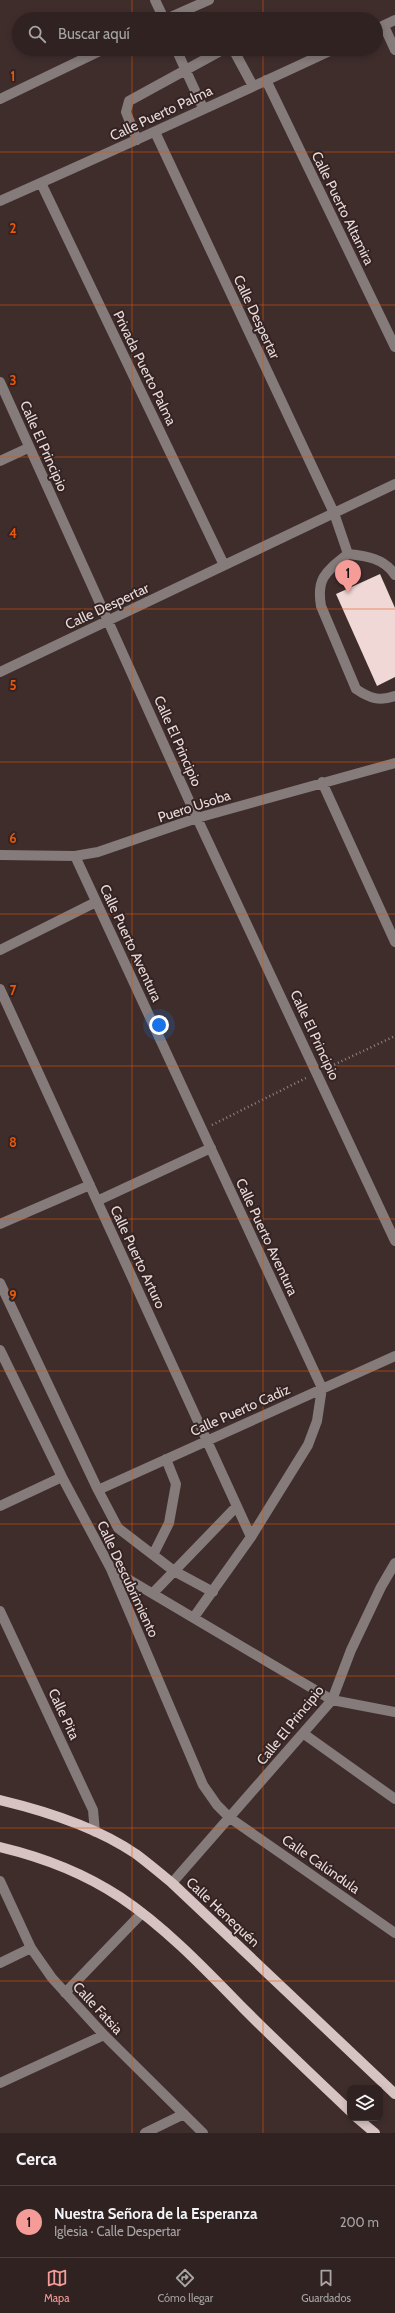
<!DOCTYPE html>
<html lang="es">
<head>
<meta charset="utf-8">
<style>
	:root { --surface:#2f2221; --page:#3b2f2e; --text:#f1f3f6; --muted:#a7a4a5; --line:#4a3f3f; --accent:#f59b98 }
	body { margin:0; font-family:Cabin,sans-serif; background:var(--page); color:var(--text) }
	.controls { position:absolute; right:12px; bottom:12px; display:grid; overflow:hidden; border-radius:8px; box-shadow:0 2px 6px #0003 }
	.controls button { width:36px; height:36px; display:grid; place-items:center; padding:0; border:0; border-bottom:1px solid var(--line); background:var(--surface); color:var(--text); font:20px sans-serif }
	.you { position:absolute; left:159px; top:1025px; width:14px; height:14px; margin:-10px; border:3px solid #fff; border-radius:50%; background:#1a73e8; box-shadow:0 0 0 6px #1a73e833 }
	.badge { display:grid; place-items:center; width:26px; height:26px; border-radius:50%; background:var(--accent); color:#111; font-size:13px; font-weight:700 }
	.pin { position:absolute; translate:-50% -33px; filter:drop-shadow(0 1px 2px #0008) }
	.pin::after { content:''; position:absolute; top:21px; width:14px; height:12px; background:inherit; clip-path:polygon(0 0,100% 0,50% 100%) }
	.list { margin:0; padding:0; list-style:none }
	h2 { display:flex; justify-content:space-between; align-items:center; height:52px; margin:0; padding:0 16px; font-size:17px }
	h2 small { font-size:13px; font-weight:400; color:var(--muted) }
	.list li { display:grid; grid-template-columns:26px 1fr auto; gap:12px; align-items:center; box-sizing:border-box; height:72px; padding:0 16px; border-top:1px solid var(--line) }
	.list b { display:block; font-size:15px; white-space:nowrap }
	.list p { margin:0; font-size:13px; white-space:nowrap; color:var(--muted) }
	.list em { font-size:13px; font-style:normal; color:var(--muted) }
	.icon { flex:none; width:22px; height:22px; fill:none; stroke:currentColor; stroke-width:2; stroke-linecap:round; stroke-linejoin:round }
	.map { position:relative; flex:none; width:395px; height:2133px; overflow:hidden }
	.search { position:absolute; background:var(--surface); box-shadow:0 2px 6px #0003; left:12px; right:12px; top:12px; height:44px; display:flex; align-items:center; gap:10px; box-sizing:border-box; padding:0 14px; border-radius:22px; color:var(--muted); font-size:15px }
	.sheet { height:124px; background:var(--surface) }
	nav { display:flex; justify-content:space-around; align-items:center; box-sizing:border-box; height:56px; border-top:1px solid var(--line); background:var(--surface); font-size:11px; color:var(--muted) }
	nav a { display:grid; justify-items:center; gap:2px }
	nav .on { color:var(--accent) }
	.map>svg:first-child { display:block }
</style>
</head>
<body>
<div class="map">
<svg width="395" height="2133" viewBox="0 0 395 2133">
	<rect width="100%" height="100%" fill="#3f2d2c"/>
	<!-- building -->
	<path fill="#efd8d6" d="M380,574L395,608V677L377,686L336,594Z"/>
	<g fill="none" stroke-linecap="round" stroke-linejoin="round">
		<!-- path -->
		<path stroke="#928382" stroke-width="2.5" stroke-dasharray="1 3" stroke-linecap="butt" d="M327,1068L395,1036
			M212,1125L306,1078"/>
		<!-- minor -->
		<path stroke="#857b7a" stroke-width="10" d="M155,0L164,19
			M166,19L209,0
			M384,26L395,50
			M376,29L395,20
			M176,49L203,108
			M233,49L253,86
			M266,80L395,347
			M0,99L104,49
			M155,132L334,513L348,554
			M137,140L126,112L129,101L224,49
			M41,183L224,565
			M0,201C112,151 223,101 334,49
			M0,382L197,818L395,1241
			M0,461L28,448
			M395,575C384,558 366,556 348,554C327,571 316,577 321,606L356,689C369,698 380,702 395,696
			M0,672L395,484
			M322,782L395,942
			M0,855L75,856L98,852L197,818L395,763
			M75,856L322,1388L317,1421L308,1445L251,1537L194,1617
			M0,950L96,902
			M0,989L251,1537
			M97,1201L211,1148
			M0,1224L90,1185
			M0,1283L98,1490L118,1528L174,1571L213,1592
			M0,1350L62,1477L111,1569L203,1785L217,1805L230,1818L395,1933
			M98,1490L395,1356
			M0,1506L62,1477
			M153,1555L169,1523L176,1484L166,1459
			M111,1569L332,1700L395,1712
			M153,1593L237,1506
			M0,1611L93,1810L95,1832
			M304,1734L395,1799
			M0,1881L31,1948L52,1978L104,2035L203,2133
			M172,1883L332,1700L351,1650L381,1587L395,1563
			M0,1963L31,1948
			M65,1993L142,1913
			M0,2083L104,2035
			M145,2133L184,2114"/>
		<!-- major -->
		<path stroke="#d7c3c2" stroke-width="10" d="M0,1800C46,1811 97,1827 136,1854C148,1863 160,1873 172,1883L395,2094
			M0,1847C42,1857 84,1873 120,1897C165,1927 205,1969 243,2008C278,2043 314,2077 350,2111
			M357,2118L375,2133"/>
	</g>
	<!-- grid -->
	<path fill="none" stroke="#e8590c" stroke-width="1" stroke-opacity="0.55" d="M132,0V19M263,0V19M132,49V2133M263,49V2133M0,152H395M0,305H395M0,457H395M0,609H395M0,762H395M0,914H395M0,1066H395M0,1219H395M0,1371H395M0,1524H395M0,1676H395M0,1828H395M0,1981H395"/>
	<g text-anchor="middle" stroke-width="4" stroke-linejoin="round" paint-order="stroke">
		<!-- street labels -->
		<g font-size="14" fill="#e7dbda" stroke="#342322">
			<text transform="translate(161 113) rotate(-25)" y="5">Calle Puerto Palma</text>
			<text transform="translate(343 208) rotate(64)" y="5">Calle Puerto Altamira</text>
			<text transform="translate(257 317) rotate(65)" y="5">Calle Despertar</text>
			<text transform="translate(145 368) rotate(64)" y="5">Privada Puerto Palma</text>
			<text transform="translate(44 446) rotate(66)" y="5">Calle El Principio</text>
			<text transform="translate(107 606) rotate(-25)" y="5">Calle Despertar</text>
			<text transform="translate(178 741) rotate(66)" y="5">Calle El Principio</text>
			<text transform="translate(194 806) rotate(-18)" y="5">Puero Usoba</text>
			<text transform="translate(131 943) rotate(65)" y="5">Calle Puerto Aventura</text>
			<text transform="translate(315 1035) rotate(65)" y="5">Calle El Principio</text>
			<text transform="translate(267 1237) rotate(65)" y="5">Calle Puerto Aventura</text>
			<text transform="translate(138 1257) rotate(65)" y="5">Calle Puerto Arturo</text>
			<text transform="translate(240 1410) rotate(-24)" y="5">Calle Puerto Cadiz</text>
			<text transform="translate(128 1579) rotate(65)" y="5">Calle Descubrimiento</text>
			<text transform="translate(64 1714) rotate(65)" y="5">Calle Pita</text>
			<text transform="translate(290 1725) rotate(-51)" y="5">Calle El Principio</text>
			<text transform="translate(321 1864) rotate(35)" y="5">Calle Calúndula</text>
			<text transform="translate(223 1912) rotate(43)" y="5">Calle Henequén</text>
			<text transform="translate(98 2008) rotate(47)" y="5">Calle Fatsia</text>
		</g>
	</g>
	<g font-size="13" text-anchor="middle" font-weight="bold" fill="#e8590c" stroke="#342322" stroke-width="4" stroke-linejoin="round" paint-order="stroke">
		<text x="13" y="81">1</text>
		<text x="13" y="233">2</text>
		<text x="13" y="385">3</text>
		<text x="13" y="538">4</text>
		<text x="13" y="690">5</text>
		<text x="13" y="843">6</text>
		<text x="13" y="995">7</text>
		<text x="13" y="1147">8</text>
		<text x="13" y="1300">9</text>
	</g>
</svg>
<div class="controls">
<button><svg class="icon" aria-label="layers" viewBox="0 0 24 24"><path d="M12 4l9 5-9 5-9-5zM3 14l9 5 9-5"/></svg></button>
</div>
<div class="you"></div>
<div class="pin badge" style="left:348px;top:593px">1</div>
<div class="search"><svg class="icon" aria-label="search" viewBox="0 0 24 24"><circle cx="10" cy="10" r="6"/><path d="M15 15l6 6"/></svg>Buscar aquí</div>
</div>
<section class="sheet">
<h2>Cerca<small></small></h2>
<ul class="list">
<li><span class="badge">1</span><div><b>Nuestra Señora de la Esperanza</b><p>Iglesia · Calle Despertar</p></div><em>200 m</em></li>
</ul>
</section>
<nav>
<a class="on"><svg class="icon" aria-label="map" viewBox="0 0 24 24"><path d="M3 6l6-2 6 2 6-2v14l-6 2-6-2-6 2zM9 4v14M15 6v14"/></svg>Mapa</a>
<a><svg class="icon" aria-label="directions" viewBox="0 0 24 24"><path d="M12 3l9 9-9 9-9-9zM9 14v-3h6M13 9l2 2-2 2"/></svg>Cómo llegar</a>
<a><svg class="icon" aria-label="saved" viewBox="0 0 24 24"><path d="M7 4h10v16l-5-4-5 4z"/></svg>Guardados</a>
</nav>
</body>
</html>
